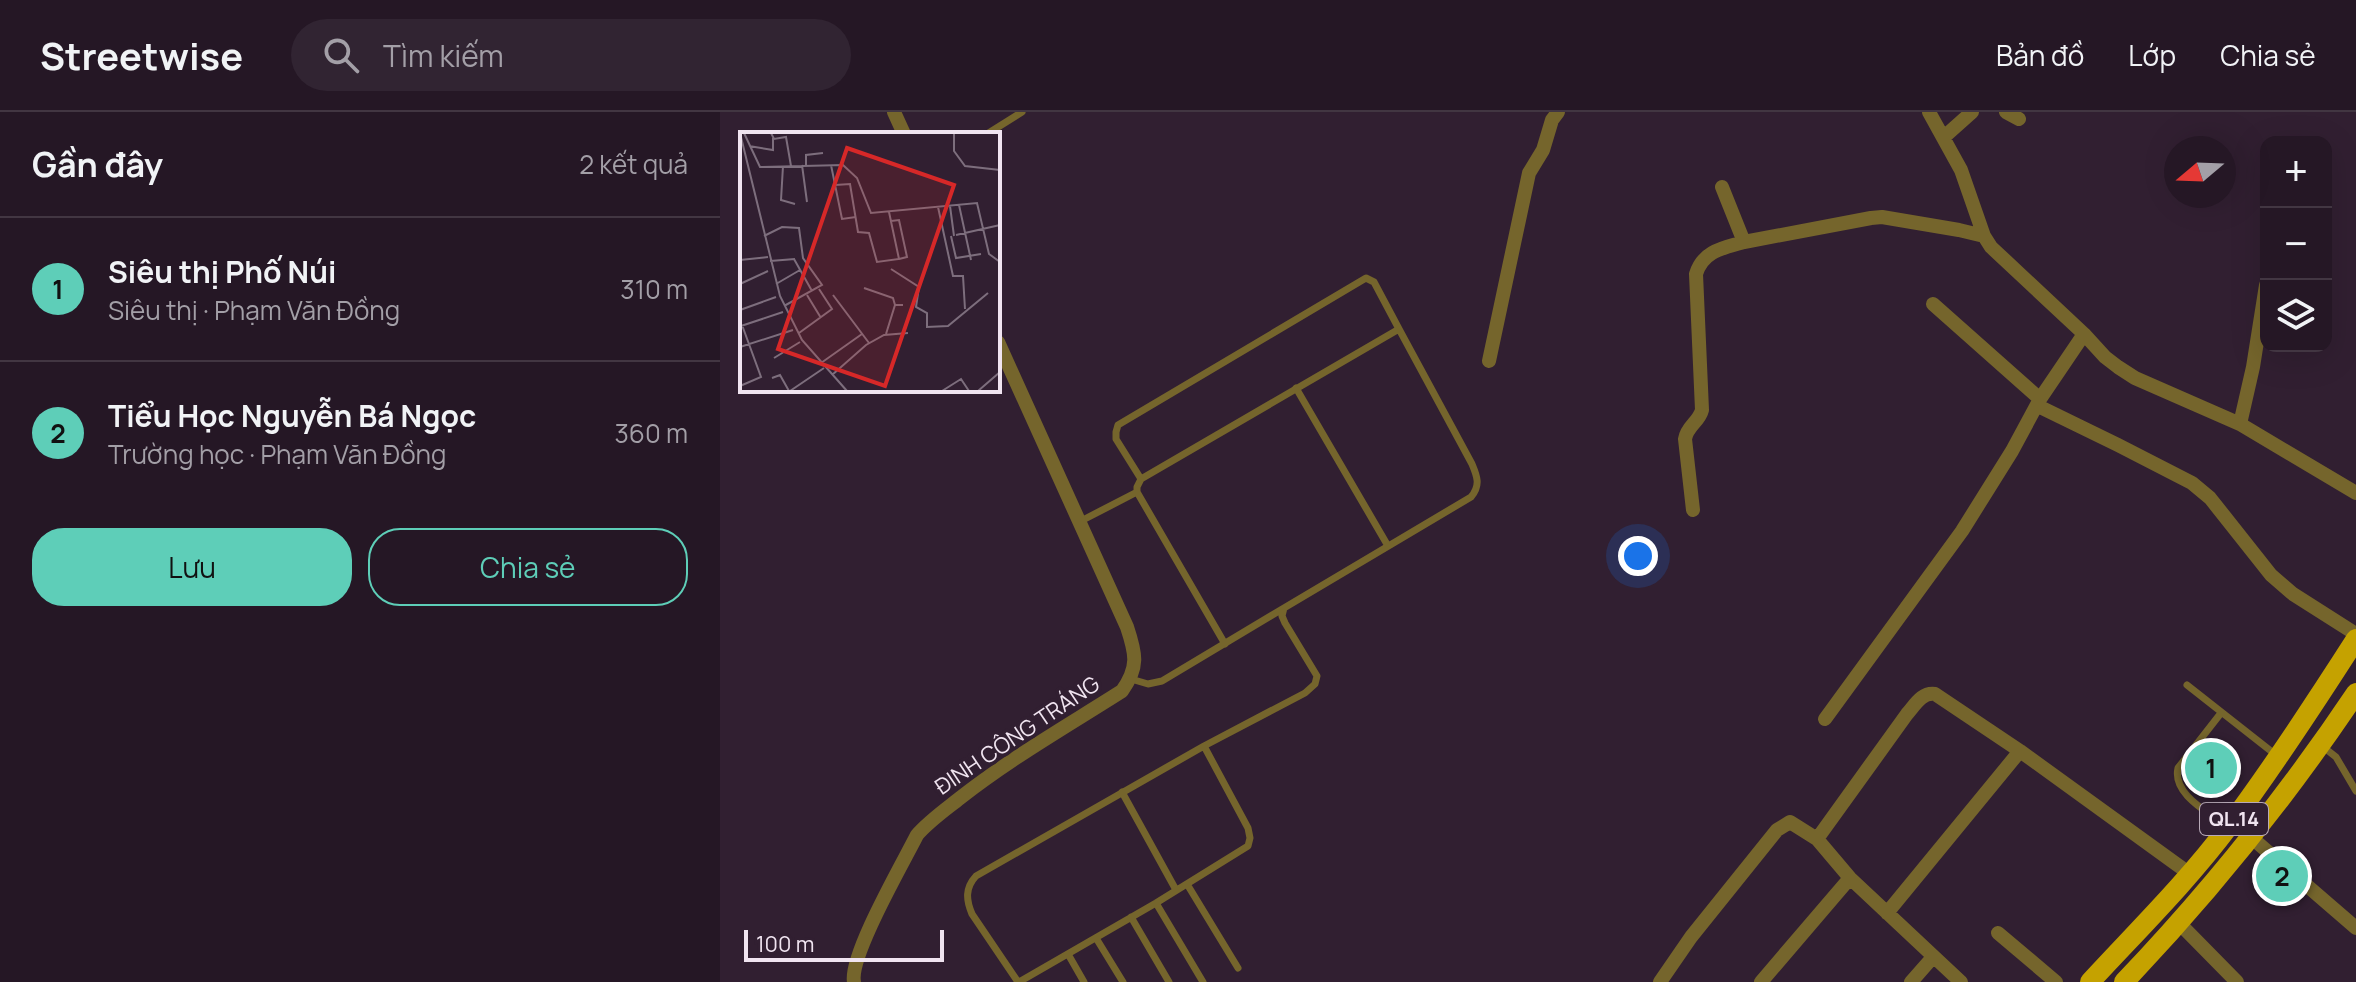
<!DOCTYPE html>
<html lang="vi">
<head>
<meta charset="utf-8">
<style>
	:root { --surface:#251725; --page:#312432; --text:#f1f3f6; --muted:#a39fa7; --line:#423642; --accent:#5eceb8 }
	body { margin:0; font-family:Manrope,sans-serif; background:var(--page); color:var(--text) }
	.controls { position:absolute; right:24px; top:24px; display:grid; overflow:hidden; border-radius:16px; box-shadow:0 8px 32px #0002 }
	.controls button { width:72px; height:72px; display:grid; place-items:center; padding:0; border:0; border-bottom:2px solid var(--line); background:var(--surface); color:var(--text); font:40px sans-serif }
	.compass { position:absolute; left:1444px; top:24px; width:72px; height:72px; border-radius:50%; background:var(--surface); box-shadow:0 8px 32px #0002; rotate:251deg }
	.scale { position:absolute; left:24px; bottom:20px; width:200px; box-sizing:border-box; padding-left:8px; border:4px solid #f0e4f0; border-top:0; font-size:22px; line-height:28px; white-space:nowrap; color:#f0e4f0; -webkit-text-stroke:6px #311f31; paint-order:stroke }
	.you { position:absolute; left:918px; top:444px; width:28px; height:28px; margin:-20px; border:6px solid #fff; border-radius:50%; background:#1a73e8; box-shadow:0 0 0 12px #1a73e833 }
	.badge { display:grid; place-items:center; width:52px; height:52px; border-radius:50%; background:var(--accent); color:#111; font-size:26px; font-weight:700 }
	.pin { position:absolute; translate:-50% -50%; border:4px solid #fff; box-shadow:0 2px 8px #0006 }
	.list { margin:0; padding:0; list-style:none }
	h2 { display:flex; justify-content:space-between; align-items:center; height:104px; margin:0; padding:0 32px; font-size:34px }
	h2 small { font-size:26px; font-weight:400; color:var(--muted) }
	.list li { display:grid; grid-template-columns:52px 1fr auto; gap:24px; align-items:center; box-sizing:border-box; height:144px; padding:0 32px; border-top:2px solid var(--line) }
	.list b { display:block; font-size:30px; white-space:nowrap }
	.list p { margin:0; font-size:26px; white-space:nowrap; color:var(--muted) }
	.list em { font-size:26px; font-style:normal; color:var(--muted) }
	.actions { display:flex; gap:16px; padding:24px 32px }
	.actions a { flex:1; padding:18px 0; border:2px solid var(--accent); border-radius:32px; text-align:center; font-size:28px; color:var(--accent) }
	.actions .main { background:var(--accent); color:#111 }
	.icon { flex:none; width:44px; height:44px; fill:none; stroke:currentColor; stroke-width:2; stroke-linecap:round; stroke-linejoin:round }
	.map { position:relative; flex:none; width:1636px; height:870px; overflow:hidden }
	header { display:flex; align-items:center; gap:48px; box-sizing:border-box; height:112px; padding:0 40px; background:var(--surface); border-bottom:2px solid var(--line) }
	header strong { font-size:38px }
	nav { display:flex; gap:44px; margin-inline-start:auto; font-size:28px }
	.search { width:560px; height:72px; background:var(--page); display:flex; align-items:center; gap:20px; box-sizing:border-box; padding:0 28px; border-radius:44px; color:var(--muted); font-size:30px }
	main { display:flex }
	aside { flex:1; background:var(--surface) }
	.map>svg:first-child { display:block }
</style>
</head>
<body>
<header>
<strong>Streetwise</strong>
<div class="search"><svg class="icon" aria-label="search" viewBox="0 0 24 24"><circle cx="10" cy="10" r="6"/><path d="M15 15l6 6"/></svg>Tìm kiếm</div>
<nav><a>Bản đồ</a><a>Lớp</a><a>Chia sẻ</a></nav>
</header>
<main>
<aside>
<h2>Gần đây<small>2 kết quả</small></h2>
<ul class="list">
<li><span class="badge">1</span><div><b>Siêu thị Phố Núi</b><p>Siêu thị · Phạm Văn Đồng</p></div><em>310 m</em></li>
<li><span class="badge">2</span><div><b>Tiểu Học Nguyễn Bá Ngọc</b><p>Trường học · Phạm Văn Đồng</p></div><em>360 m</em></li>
</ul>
<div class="actions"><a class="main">Lưu</a><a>Chia sẻ</a></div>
</aside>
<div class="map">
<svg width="1636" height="870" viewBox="0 0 1636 870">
	<rect width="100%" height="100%" fill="#311f31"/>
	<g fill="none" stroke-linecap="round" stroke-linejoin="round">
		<!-- service -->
		<path stroke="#75652c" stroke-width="7" d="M267,22L302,0
			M576,276L668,434
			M421,367L396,327V320L398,313L646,166L654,170L679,217
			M359,410L417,380
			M411,567L428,572L442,569L564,496
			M1467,573L1556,643
			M1501,601L1458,656C1452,682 1488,700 1506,714
			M1602,634L1616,645L1636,679
			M402,680L456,778
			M467,772L518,856
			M436,791L483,870
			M411,805L449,870
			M376,826L403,870
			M348,842L364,870
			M298,870L252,802C246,788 245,776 256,764L484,634L585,581L595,572L597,564L565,511L562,504L564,496L751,385C761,373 757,364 752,352L679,217L421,367L417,375V380L505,532
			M299,870L436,791L528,734L530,726L528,716L484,634"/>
		<!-- minor -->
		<path stroke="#75652c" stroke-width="14" d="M174,0L184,22
			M1209,0L1241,58L1264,124L1271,135L1364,222L1385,245L1398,255L1415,266L1520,312L1636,381
			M1286,0L1299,7
			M1224,25L1252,0
			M1002,75L1024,130L1151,106L1162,105L1239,118L1264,124
			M1213,192L1320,287
			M769,249L809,61L823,38L832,8L838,0
			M1318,294L1398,333L1472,371L1490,386L1551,463L1573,482L1636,522
			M1520,312L1533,255L1546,173
			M973,398L965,327C967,314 979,310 982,298L976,162C983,139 1003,136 1024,130
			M1105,607L1242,419L1292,339L1320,287L1364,222
			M1532,726L1636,816
			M1097,727L1187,602C1195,593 1202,580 1215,582L1300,639L1470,762
			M1167,801L1300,639
			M1460,812L1517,870
			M1278,821L1336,870
			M134,870C129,844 183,751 197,723C209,709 225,698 240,686C291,646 347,614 402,579C419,555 416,542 407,515L278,230
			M940,870L971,825L1057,718L1070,710L1097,727L1130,766L1241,870
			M1041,870L1130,766
			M1191,870L1213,845"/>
		<!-- primary -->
		<path stroke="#c5a200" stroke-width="20" d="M1370,870C1417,819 1467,770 1509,714C1554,654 1595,591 1636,527
			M1404,870C1490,780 1567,684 1636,581"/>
	</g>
	<g text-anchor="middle" stroke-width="7" stroke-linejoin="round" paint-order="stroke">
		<!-- shield labels -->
		<rect fill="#311f31" stroke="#b7a9b7" stroke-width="2" x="1480" y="691" width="68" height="32" rx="6"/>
		<g font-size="20" font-weight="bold" fill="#f0e4f0">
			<text x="1514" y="714">QL.14</text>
		</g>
		<!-- street labels -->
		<g font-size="22" fill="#f0e4f0" stroke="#311f31">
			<text transform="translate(297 623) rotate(-34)" y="8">ĐINH CÔNG TRÁNG</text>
		</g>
	</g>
	<!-- overview -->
	<g transform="translate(20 20)">
		<rect width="260" height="260" fill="#311f31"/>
		<path fill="none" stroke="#7d6e7d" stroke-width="2" d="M0,1L40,164L62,208L107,259M4,1L20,35L103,33L117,46L131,81L237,71L249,122L260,130M31,1L34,7L46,5L51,34M214,1V19L225,34L260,38M9,14L33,18V6M62,33L67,70M66,33V23L83,21M91,33L102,87L116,85M43,34L41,68L55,72M95,53L110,52L118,100L129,101L137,130L159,127L149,80M219,73L231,128M210,74L214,104M198,75L213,144H223L225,177M151,89L159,88L167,125L159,127M216,103L260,93M24,104L42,95L59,96L63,126L82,153L44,174M211,104L216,126L241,122M54,127L72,159M0,128L28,125M30,129L55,127M151,137L179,155L176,175L187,181V195L208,194L248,161M0,152L28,139M36,152L60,138M124,156L153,166L155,173M67,163L81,186M93,163L129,211M0,178L36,165M1,194L43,180M59,201L92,177L79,157M146,202L155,173H163M0,215L53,198M34,226L60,210M81,231L122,202M92,243L126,213L144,203L168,201M32,246L40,243L49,259M0,254L21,245L2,193M50,259L84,236M202,259L221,247L229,259M238,259L260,240"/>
		<path fill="#d62828" fill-opacity="0.15" stroke="#d62828" stroke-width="4" d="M107,16L214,53L145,254L38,217Z"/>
		<rect width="260" height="260" fill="none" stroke="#f0e4f0" stroke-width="4"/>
	</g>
</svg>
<div class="controls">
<button>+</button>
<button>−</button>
<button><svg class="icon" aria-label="layers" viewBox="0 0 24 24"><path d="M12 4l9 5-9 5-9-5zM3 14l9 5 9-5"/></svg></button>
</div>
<svg class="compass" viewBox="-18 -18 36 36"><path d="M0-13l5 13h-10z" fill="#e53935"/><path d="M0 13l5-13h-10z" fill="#a39fa7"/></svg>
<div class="scale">100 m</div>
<div class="you"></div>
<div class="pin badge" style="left:1491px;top:656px">1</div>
<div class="pin badge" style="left:1562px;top:764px">2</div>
</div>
</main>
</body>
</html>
